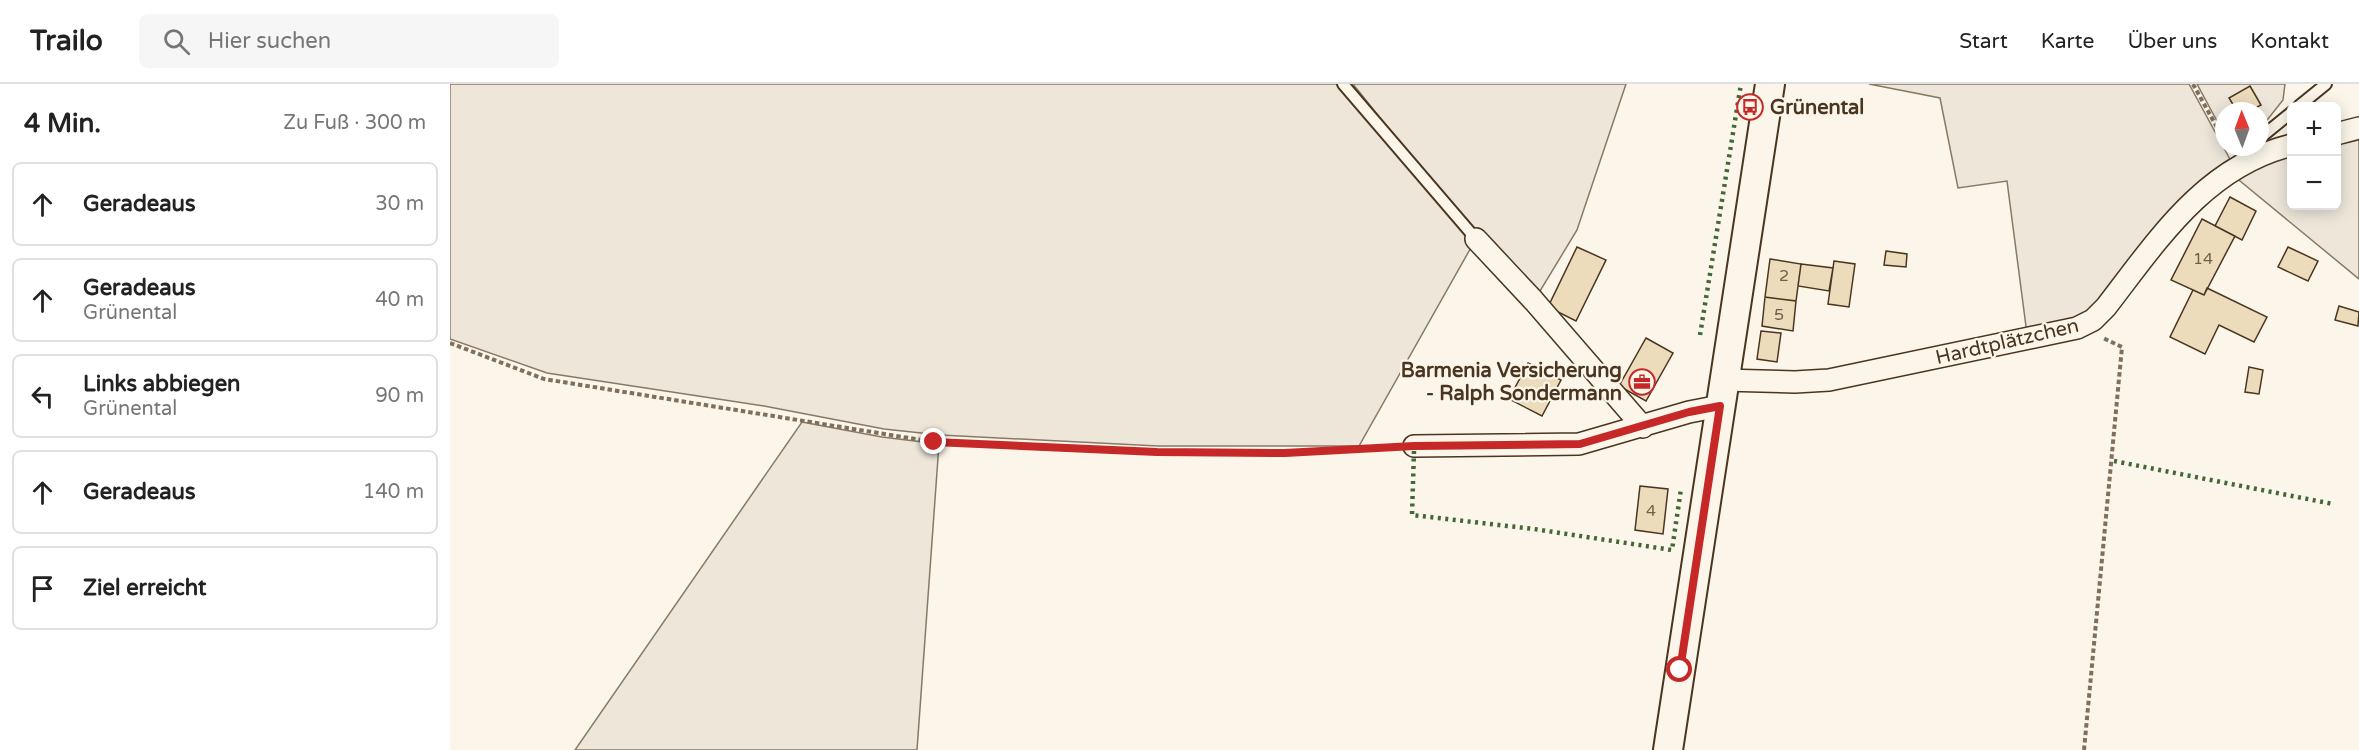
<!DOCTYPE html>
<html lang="de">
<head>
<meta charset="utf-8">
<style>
	:root { --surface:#fff; --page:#f6f6f6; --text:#222; --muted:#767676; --line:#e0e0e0 }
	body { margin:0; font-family:"Varela Round",sans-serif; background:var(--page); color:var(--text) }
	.controls { position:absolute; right:18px; top:18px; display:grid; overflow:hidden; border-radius:9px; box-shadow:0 3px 15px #0003 }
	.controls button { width:54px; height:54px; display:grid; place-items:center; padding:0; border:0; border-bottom:2px solid var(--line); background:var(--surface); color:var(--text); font:30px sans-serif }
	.compass { position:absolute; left:1765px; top:18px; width:54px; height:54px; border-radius:50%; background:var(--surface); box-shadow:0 3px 15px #0003; rotate:359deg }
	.stop { position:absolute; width:18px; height:18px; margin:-14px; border:4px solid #c62828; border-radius:50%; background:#fff }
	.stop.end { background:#c62828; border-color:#fff; box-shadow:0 2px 6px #0008 }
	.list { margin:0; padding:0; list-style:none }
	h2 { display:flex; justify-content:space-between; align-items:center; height:78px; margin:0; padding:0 24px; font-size:26px }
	h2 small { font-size:20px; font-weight:400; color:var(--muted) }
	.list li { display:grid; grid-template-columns:39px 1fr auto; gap:18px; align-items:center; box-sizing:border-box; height:84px; margin:0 12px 12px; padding:0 12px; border:2px solid var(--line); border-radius:9px }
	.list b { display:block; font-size:22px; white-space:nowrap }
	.list p { margin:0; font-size:20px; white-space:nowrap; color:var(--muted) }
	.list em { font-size:20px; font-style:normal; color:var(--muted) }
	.icon { flex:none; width:33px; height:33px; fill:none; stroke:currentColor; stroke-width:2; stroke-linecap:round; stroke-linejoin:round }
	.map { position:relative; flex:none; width:1909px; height:666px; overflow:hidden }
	header { display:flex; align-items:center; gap:36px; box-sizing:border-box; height:84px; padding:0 30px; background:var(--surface); border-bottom:2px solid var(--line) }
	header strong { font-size:28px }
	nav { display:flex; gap:33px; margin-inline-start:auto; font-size:21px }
	.search { width:420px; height:54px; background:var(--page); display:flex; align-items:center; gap:15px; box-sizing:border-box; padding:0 21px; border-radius:9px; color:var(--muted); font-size:22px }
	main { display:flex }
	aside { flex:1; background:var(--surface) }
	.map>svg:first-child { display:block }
</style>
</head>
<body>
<header>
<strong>Trailo</strong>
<div class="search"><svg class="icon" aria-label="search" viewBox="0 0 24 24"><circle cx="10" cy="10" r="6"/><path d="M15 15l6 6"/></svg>Hier suchen</div>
<nav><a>Start</a><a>Karte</a><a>Über uns</a><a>Kontakt</a></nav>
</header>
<main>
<aside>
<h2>4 Min.<small>Zu Fuß · 300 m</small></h2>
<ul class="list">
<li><svg class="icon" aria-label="ahead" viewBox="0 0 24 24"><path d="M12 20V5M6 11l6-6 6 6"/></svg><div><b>Geradeaus</b></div><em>30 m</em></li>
<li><svg class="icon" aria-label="ahead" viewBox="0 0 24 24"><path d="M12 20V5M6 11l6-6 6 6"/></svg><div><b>Geradeaus</b><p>Grünental</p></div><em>40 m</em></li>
<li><svg class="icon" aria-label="left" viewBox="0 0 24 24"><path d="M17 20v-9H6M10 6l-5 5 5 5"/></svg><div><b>Links abbiegen</b><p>Grünental</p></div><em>90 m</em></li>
<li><svg class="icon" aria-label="ahead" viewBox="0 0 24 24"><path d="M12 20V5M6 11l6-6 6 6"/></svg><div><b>Geradeaus</b></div><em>140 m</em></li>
<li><svg class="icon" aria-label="arrive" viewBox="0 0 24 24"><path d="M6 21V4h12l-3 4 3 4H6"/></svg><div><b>Ziel erreicht</b></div></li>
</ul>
</aside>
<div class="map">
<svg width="1909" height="666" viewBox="0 0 1909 666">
	<rect width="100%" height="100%" fill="#fbf6e9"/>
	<!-- green -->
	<path fill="#ede6d9" stroke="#887966" stroke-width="1.5" d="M0,0H887L1023,160L909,362H708L490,351L434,345L314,322L97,289L0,255Z
		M903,0H1176L1127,146L1084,217L982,99Z
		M1419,0H1739L1782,79L1749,99L1719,127L1687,172L1645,222L1623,236L1577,250L1557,97L1508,104L1490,14Z
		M1747,0H1835L1833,16L1810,45V27H1774V50Z
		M1909,51V195L1784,92L1841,68L1842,122H1886L1887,57Z
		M352,338L432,353L489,360L467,666H125Z"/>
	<!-- building -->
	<path fill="#ecdcbc" stroke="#4a3520" stroke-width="1.5" d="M1800,2L1811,21L1800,27H1787L1779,14Z
		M1780,113L1806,127L1792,156L1765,142Z
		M1752,135L1785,152L1754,211L1721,196Z
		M1127,163L1156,176L1126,237L1098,223Z
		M1838,163L1868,177L1858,197L1828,183Z
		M1436,167L1457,170L1456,183L1434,181Z
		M1320,175L1351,180L1346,217L1315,213Z
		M1384,177L1405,180L1399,223L1378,220Z
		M1351,180L1383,184L1379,207L1348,202Z
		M1757,204L1817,233L1804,258L1769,241L1755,270L1720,253L1743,206L1754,211Z
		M1315,213L1346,217L1343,247L1312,242Z
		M1889,222L1909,228L1908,242L1885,236Z
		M1311,247L1331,249L1327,278L1307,275Z
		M1196,254L1223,269L1196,317L1169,302Z
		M1078,279L1111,296L1092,332L1059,315Z
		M1799,283L1813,286L1809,310L1795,308Z
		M1190,402L1218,405L1213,450L1185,446Z"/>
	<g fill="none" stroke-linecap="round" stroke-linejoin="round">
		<!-- lane casing -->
		<g stroke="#4a3520" stroke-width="14">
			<path id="lane" d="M893,0L1026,155
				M1849,22L1876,0
				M1810,54L1842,28"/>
		</g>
		<!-- street casing -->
		<g stroke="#4a3520" stroke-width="24">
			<path id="street" d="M1886,50L1909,44
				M1026,155L1084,217L1193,343
				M1273,296L1345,298L1379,296L1627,244L1643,236L1656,223C1707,157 1755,82 1842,61
				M964,362L1129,360L1239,328L1270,322"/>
		</g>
		<!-- secondary casing -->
		<g stroke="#4a3520" stroke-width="32">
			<path id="secondary" d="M1218,666L1320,0"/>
		</g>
		<!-- path -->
		<path stroke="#7f6f5c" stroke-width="4" stroke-dasharray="4.5 3" stroke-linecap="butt" d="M1743,0L1774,56
			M0,259L94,295L484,358L707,367L835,369L944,363
			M1634,666L1672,263L1653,254"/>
		<!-- lane -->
		<use href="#lane" stroke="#fbf6e9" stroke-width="10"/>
		<!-- street -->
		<use href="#street" stroke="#fbf6e9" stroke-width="21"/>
		<!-- secondary -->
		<use href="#secondary" stroke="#fbf6e9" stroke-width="28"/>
		<!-- hedge -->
		<path stroke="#436837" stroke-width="4.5" stroke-dasharray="3 4.5" stroke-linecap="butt" d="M1250,251L1291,0
			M964,367L962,431L1084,445L1222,466L1231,405
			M1664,377L1883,420"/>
	</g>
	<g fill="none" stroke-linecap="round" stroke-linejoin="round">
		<!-- route -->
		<path stroke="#c62828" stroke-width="8" d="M484,358L707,368L835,369L964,362L1130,360L1239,328L1270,322L1230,586"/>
	</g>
	<!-- icons -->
	<defs>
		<g id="bus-ring" transform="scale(1.35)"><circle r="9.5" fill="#fbf6e9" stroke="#c62828" stroke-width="1.5"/><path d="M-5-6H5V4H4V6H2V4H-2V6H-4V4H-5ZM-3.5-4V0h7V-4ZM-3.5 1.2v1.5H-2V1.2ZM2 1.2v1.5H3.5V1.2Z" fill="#c62828"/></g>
		<g id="office-ring" transform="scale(1.35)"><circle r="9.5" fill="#fbf6e9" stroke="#c62828" stroke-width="1.5"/><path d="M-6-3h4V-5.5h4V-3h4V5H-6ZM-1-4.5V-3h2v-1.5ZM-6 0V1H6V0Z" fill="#c62828"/></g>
	</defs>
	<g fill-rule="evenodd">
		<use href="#bus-ring" x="1300" y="23"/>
		<use href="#office-ring" x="1192" y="298"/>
	</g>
	<g text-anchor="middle" stroke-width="4.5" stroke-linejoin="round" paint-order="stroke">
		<!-- number labels -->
		<g font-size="16" fill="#725f47">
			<text x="1753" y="180">14</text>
			<text x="1334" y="197">2</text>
			<text x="1329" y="236">5</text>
			<text x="1201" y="432">4</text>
		</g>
		<!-- poi labels -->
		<g font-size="20" font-weight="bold" fill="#4a3520" stroke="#fbf6e9" text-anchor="start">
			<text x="1320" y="30">Grünental</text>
			<text x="1172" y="293" text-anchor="end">Barmenia Versicherung<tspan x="1172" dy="23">- Ralph Sondermann</tspan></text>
		</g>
		<!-- street labels -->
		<g font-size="20" fill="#4a3520" stroke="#fbf6e9">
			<text transform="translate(1557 257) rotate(-13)" y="7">Hardtplätzchen</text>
		</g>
	</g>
</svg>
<div class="controls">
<button>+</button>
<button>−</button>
</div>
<svg class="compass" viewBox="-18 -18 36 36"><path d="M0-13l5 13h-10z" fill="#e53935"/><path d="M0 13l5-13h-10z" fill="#767676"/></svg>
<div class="stop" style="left:1230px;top:586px"></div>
<div class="stop end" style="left:484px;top:358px"></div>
</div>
</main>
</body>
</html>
